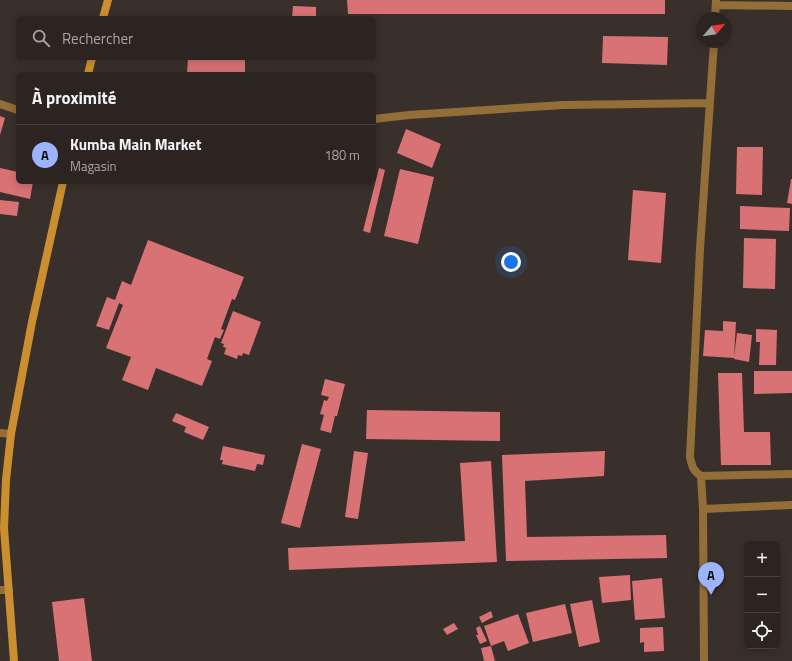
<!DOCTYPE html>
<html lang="fr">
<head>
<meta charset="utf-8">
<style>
	:root { --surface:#2c2420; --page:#38302d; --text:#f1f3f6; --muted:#a6a4a5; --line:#48413e; --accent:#9cb4fd }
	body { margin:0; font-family:"Titillium Web",sans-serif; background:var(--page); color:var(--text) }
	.controls { position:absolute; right:12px; bottom:12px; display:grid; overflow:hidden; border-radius:6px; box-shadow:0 2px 10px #0003 }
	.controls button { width:36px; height:36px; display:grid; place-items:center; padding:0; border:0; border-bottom:1px solid var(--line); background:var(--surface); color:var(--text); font:20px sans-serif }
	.compass { position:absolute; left:696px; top:12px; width:36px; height:36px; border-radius:50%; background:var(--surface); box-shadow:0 2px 10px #0003; rotate:61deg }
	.you { position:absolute; left:511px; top:262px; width:14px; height:14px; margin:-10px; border:3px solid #fff; border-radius:50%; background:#1a73e8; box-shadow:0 0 0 6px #1a73e833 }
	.badge { display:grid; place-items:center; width:26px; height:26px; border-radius:50%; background:var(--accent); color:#111; font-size:13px; font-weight:700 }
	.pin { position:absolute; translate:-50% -33px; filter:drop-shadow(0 1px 2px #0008) }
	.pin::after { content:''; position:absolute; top:21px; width:14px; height:12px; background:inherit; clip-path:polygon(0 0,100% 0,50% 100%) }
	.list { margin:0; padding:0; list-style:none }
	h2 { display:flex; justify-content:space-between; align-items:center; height:52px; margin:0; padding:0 16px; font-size:17px }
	h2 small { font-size:13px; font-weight:400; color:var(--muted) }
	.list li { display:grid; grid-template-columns:26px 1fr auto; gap:12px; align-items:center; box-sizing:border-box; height:60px; padding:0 16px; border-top:1px solid var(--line) }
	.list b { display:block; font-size:15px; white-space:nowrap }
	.list p { margin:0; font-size:13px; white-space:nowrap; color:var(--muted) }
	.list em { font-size:13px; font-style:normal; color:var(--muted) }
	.icon { flex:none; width:22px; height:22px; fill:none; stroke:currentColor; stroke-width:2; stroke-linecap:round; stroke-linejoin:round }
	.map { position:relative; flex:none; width:792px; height:661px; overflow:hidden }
	.search { position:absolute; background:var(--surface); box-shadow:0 2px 10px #0003; left:16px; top:16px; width:360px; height:44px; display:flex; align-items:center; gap:10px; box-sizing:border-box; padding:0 14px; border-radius:6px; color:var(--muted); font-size:15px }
	.panel { position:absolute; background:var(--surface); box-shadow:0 2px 10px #0003; left:16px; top:72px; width:360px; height:112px; border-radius:6px }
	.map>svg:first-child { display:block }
</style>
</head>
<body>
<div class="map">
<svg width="792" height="661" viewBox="0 0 792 661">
	<rect width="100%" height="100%" fill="#3a302b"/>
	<!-- building -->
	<path fill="#d97275" d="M347,0H665V14H348Z
		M293,6L316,7V18H292Z
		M603,36L668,37L667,65L602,63Z
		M188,58H245V74H187Z
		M0,116L5,118L0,135Z
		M406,129L441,144L432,168L397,153Z
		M737,147H763L762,195L736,194Z
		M0,168L18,172V182H33L30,199L0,192Z
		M379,168L385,170L370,233L363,231Z
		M400,169L434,177L418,244L384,236Z
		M791,179H792V204L787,203Z
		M633,190L666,193L661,263L628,260Z
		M0,200L19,202L17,216L0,214Z
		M740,206L790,208L789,231L740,229Z
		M744,238L776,239L775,289L743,288Z
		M148,240L244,277L235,300L232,299L221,329L224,330L220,339L215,337L207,359L212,361L202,386L156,368L148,390L122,380L131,357L106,348L123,305L119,303L109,330L96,326L107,297L115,300L122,281L131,285Z
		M233,311L261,322L249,355L243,353L242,356L238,355L237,359L224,354L226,348L223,347L224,344L221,343Z
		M723,321L736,322L734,357L737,333L752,335L749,362L734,359V358L703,356L705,330L723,331Z
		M756,329L777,330L776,365H759L760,342H756Z
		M754,371H792V393L754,394Z
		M718,373H742L744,432H770L771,465H721Z
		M325,379L345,384L337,416H335L331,433L320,430L324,415L320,414L324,400L327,401L329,397L321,395Z
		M367,410L500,412V441L366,439Z
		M176,413L209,427L203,440L184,432L186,427L172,421Z
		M302,444L321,449L300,528L281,523Z
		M223,446L265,455L263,465L257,464L255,471L222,464L223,460H220Z
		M354,451L368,453L358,519L345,517Z
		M605,451L604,476L525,481L527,537L666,535L667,558L506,561L502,455Z
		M491,461L497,562L289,570L288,548L465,541L460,463Z
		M630,575L631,600L602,603L599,577Z
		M662,578L665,618L635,620L632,581Z
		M84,598L92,661H59L52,602Z
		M592,600L600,642L579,647L570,604Z
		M565,604L572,633L533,642L526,613Z
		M491,611L493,617L482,623L479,617Z
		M518,614L529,643L508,651L504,641L491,646L484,626Z
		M454,623L458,629L447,635L443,629Z
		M480,626L487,641L480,644L476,635H478L476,628Z
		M663,627L664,651L644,652V642L640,643V628Z
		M491,646L495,661H484L481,648Z"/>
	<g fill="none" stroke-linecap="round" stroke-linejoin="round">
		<!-- street -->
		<path stroke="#946e39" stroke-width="8" d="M716,5L792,6
			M715,18L716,1
			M714,42L700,249L690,457C692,466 693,471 701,476L792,474
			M0,104L18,110
			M374,119L409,115L563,105L710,103
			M0,433L11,434
			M701,476L703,509L704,661
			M703,509L792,505
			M0,590H9"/>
		<!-- secondary -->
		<path stroke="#cb8f31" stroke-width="8" d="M103,18L108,0
			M88,74L92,58
			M14,661L4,528L6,480L11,434L32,322L63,182"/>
	</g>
</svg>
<div class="controls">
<button>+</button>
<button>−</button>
<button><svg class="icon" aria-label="locate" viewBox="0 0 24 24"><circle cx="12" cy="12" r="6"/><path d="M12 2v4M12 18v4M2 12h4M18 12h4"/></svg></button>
</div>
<svg class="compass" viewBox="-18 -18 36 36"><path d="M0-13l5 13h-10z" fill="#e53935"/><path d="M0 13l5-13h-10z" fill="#a6a4a5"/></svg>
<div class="you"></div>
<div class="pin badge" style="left:711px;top:595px">A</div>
<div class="search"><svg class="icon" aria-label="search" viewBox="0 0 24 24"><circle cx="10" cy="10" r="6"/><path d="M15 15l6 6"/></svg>Rechercher</div>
<section class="panel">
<h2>À proximité<small></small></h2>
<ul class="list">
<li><span class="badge">A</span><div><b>Kumba Main Market</b><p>Magasin</p></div><em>180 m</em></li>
</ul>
</section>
</div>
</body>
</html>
